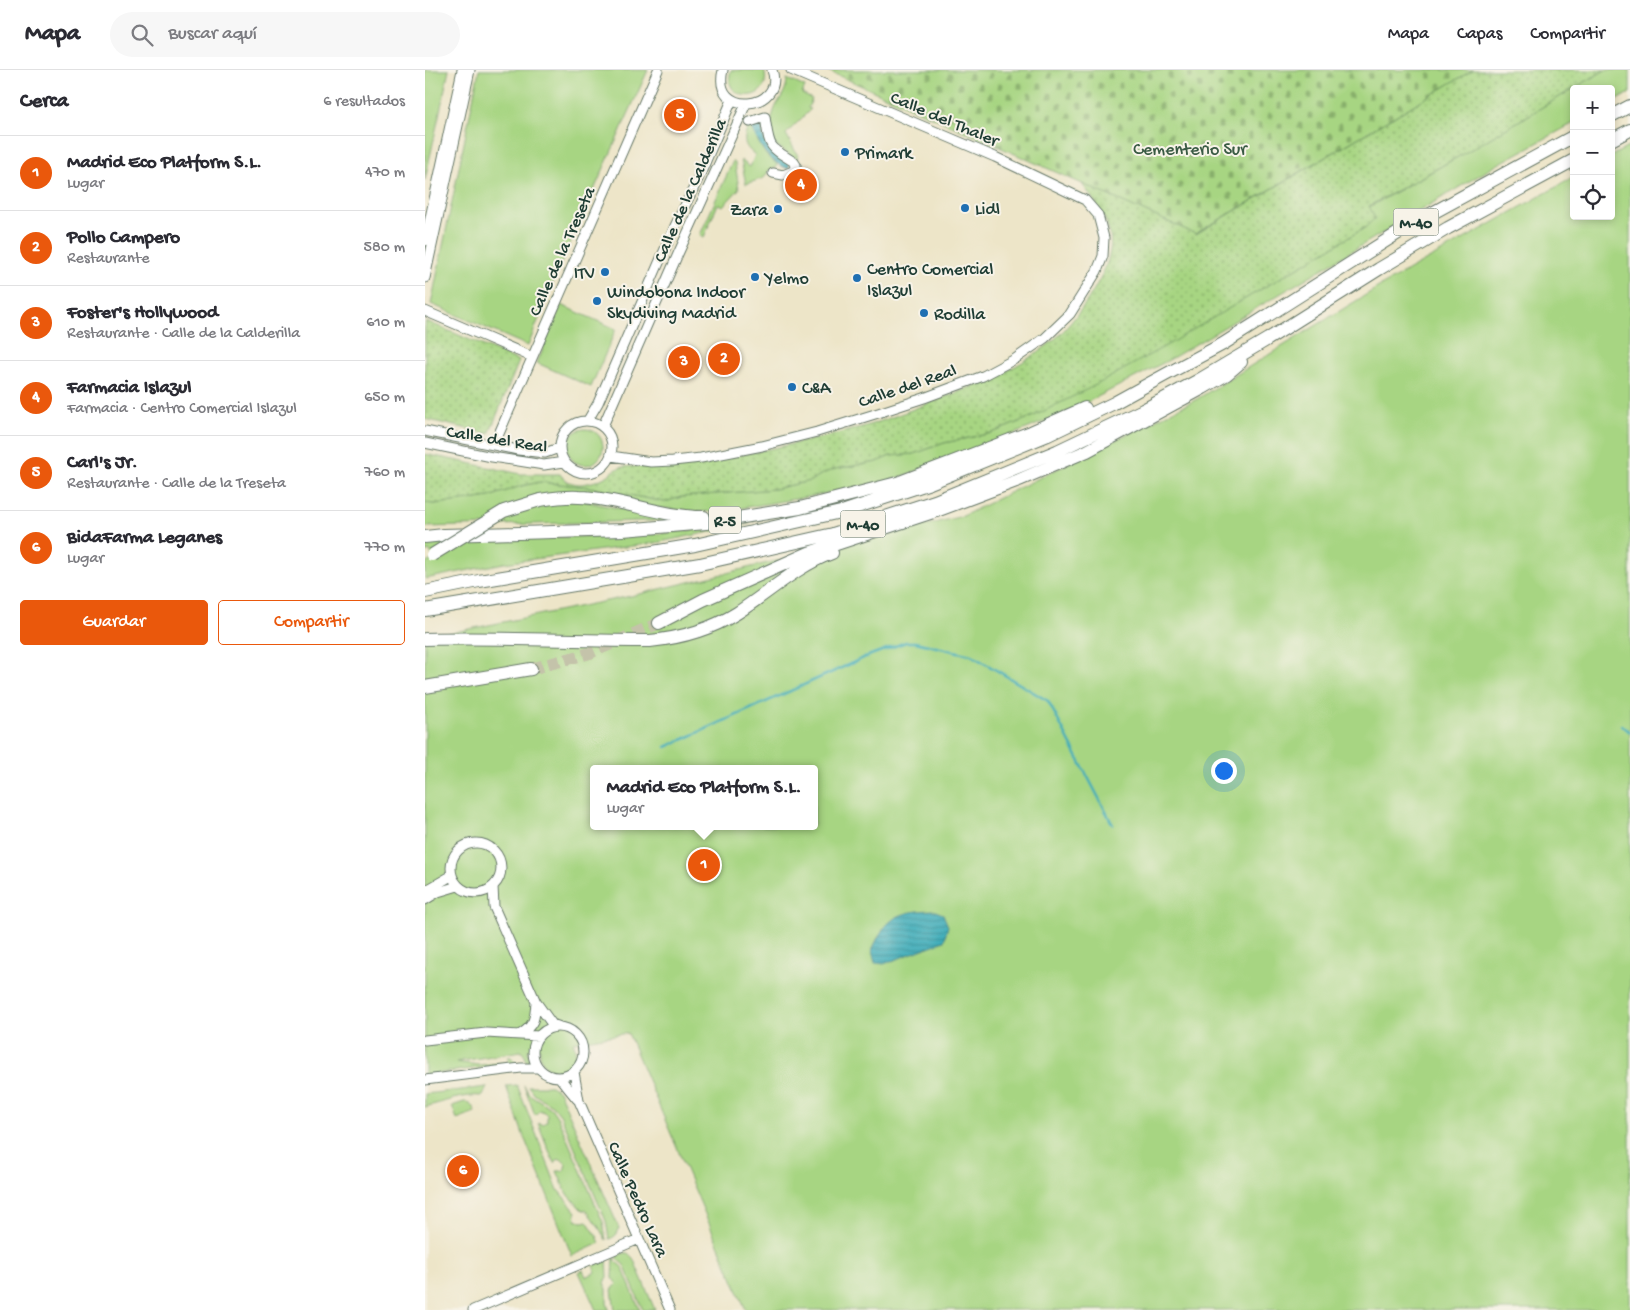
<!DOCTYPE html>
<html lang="es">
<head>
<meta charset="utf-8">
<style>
	:root { --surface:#fff; --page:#f7f7f7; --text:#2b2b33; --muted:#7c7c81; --line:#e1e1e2; --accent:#ea580c }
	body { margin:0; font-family:"Gochi Hand",sans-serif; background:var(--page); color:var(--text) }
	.controls { position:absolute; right:15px; top:15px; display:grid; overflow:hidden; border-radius:5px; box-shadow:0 2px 8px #0003 }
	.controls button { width:45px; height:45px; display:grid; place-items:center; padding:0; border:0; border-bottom:1px solid var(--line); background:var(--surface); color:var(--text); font:25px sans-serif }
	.you { position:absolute; left:798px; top:700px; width:18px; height:18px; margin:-12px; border:4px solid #fff; border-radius:50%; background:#1a73e8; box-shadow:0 0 0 8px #1a73e833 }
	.badge { display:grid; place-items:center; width:32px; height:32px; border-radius:50%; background:var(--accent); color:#fff; font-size:16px; font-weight:700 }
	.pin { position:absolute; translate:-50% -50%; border:2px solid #fff; box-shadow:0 1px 5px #0006 }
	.popup { position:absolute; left:165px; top:695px; width:228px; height:65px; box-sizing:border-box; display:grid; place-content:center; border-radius:5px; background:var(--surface); filter:drop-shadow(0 1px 4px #0005); font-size:16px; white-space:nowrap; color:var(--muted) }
	.popup b { font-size:19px; color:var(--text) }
	.popup::after { content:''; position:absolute; left:50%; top:100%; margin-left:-10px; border:10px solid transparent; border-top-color:var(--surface) }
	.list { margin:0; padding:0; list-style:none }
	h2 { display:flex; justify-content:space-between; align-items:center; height:65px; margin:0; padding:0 20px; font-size:21px }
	h2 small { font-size:16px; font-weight:400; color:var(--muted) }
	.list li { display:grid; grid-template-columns:32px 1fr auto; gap:15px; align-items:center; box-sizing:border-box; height:75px; padding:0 20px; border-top:1px solid var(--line) }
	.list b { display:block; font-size:19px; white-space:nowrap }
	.list p { margin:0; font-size:16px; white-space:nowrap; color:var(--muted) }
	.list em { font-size:16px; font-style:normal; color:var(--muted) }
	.actions { display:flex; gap:10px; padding:15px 20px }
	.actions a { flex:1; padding:11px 0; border:1px solid var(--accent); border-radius:5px; text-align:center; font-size:18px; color:var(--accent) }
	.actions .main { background:var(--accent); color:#fff }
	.icon { flex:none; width:28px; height:28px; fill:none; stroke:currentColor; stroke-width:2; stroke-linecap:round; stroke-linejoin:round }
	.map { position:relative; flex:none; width:1205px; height:1240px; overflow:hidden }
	header { display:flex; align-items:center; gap:30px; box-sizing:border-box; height:70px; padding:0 25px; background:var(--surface); border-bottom:1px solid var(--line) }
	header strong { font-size:24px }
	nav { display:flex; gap:28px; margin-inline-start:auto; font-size:18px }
	.search { width:350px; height:45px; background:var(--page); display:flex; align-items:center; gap:12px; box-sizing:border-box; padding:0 18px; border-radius:28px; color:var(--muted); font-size:19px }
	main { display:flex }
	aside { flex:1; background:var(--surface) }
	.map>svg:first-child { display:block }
</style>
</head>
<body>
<header>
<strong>Mapa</strong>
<div class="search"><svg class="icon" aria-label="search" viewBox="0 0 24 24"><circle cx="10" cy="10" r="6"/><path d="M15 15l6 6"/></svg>Buscar aquí</div>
<nav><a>Mapa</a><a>Capas</a><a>Compartir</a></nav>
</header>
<main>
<aside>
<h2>Cerca<small>6 resultados</small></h2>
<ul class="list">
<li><span class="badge">1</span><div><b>Madrid Eco Platform S.L.</b><p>Lugar</p></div><em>470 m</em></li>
<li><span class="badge">2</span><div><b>Pollo Campero</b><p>Restaurante</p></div><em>580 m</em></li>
<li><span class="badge">3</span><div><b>Foster's Hollywood</b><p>Restaurante · Calle de la Calderilla</p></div><em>610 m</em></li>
<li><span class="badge">4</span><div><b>Farmacia Islazul</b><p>Farmacia · Centro Comercial Islazul</p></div><em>650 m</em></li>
<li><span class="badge">5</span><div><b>Carl's Jr.</b><p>Restaurante · Calle de la Treseta</p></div><em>760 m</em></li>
<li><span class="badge">6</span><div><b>BidaFarma Leganes</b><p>Lugar</p></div><em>770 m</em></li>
</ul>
<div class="actions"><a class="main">Guardar</a><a>Compartir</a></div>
</aside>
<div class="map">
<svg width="1205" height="1240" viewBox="0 0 1205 1240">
	<defs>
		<pattern id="cemetery-stones" width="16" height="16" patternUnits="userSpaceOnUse" patternTransform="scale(1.25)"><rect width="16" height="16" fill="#a7d582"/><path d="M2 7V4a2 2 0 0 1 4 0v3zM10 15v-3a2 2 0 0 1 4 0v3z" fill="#87ae6b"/></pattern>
		<pattern id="park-dots" width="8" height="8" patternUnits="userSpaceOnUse" patternTransform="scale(1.25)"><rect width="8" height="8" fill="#a7d582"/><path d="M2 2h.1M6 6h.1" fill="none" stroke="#87ae6b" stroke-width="1.8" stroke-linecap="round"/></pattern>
		<pattern id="water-rules" width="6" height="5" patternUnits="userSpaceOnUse" patternTransform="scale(1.25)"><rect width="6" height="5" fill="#3cacb9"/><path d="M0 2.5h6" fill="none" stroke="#328d97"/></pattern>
	</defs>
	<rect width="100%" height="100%" fill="#f7f3e8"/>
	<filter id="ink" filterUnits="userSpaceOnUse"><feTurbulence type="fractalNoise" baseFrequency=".02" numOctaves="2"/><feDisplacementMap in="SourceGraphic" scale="10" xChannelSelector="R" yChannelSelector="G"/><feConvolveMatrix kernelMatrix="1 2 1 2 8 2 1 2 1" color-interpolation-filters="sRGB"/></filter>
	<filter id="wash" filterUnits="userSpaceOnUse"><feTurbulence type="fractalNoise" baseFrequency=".0096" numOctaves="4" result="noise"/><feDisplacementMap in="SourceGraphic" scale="20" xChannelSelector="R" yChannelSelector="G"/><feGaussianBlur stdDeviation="1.12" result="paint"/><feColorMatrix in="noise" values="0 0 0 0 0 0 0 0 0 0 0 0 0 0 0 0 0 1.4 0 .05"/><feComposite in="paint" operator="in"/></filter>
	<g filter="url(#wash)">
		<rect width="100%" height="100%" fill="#ede5c8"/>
		<!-- green -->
		<path fill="#a7d582" stroke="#63895b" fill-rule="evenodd" d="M0,0H24L0,110Z
			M54,0H223L133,200L103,276L6,234Z
			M306,0H339C350,34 295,34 306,0Z
			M1180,0H1205V23L1186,33V19H1149V53L1075,93L744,290L711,307L653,337L604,358L470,409L388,426L299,441L277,442L152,430L253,450L0,457V433L9,434L44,430L64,427L96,416L115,412L164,417L240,432L256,427L349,419L385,411L397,404L410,399L452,392L465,386L489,384L519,373L567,363L611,345L806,237L941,157L944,137L1038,84Z
			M362,9L380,17L377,24L387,29L383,38L386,39L361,64L374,88L368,87L348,73C345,59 345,48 352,34C357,26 362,19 362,9Z
			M324,55L341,85L352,94L351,98L344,100L339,108L321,114L316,90L325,97L330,85C317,75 318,69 324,55Z
			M1205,76V1240H321L203,963L148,972C162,1005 112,1012 115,978L103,980L105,993H102L100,986L96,981L31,992L54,995L84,992L83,987H86L92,993L0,1005V568L206,526L538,446L772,329L952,218L1149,107V146H1186V86ZM169,699H389V756H169Z
			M308,91L310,93L314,119L298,136L293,134L279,167L275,165Z
			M136,235L191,259L166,317L112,293Z
			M142 377a18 18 0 1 1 36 0a18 18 0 1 1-36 0Z
			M325,454L230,473L79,493L0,509V494L10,488L4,481L0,483V472L231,464Z
			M92,1015L133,1120L151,1142L150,1145L152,1150L157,1152L162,1151L172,1166L175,1173L147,1186L99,1067L81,1016Z
			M99,1015L104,1024L126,1038L133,1048L178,1152L181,1170L173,1156L162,1141L156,1139L141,1122L132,1101H139L141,1094L136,1089L131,1090L129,1093L113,1053L118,1054L122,1051V1044L115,1040L110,1045Z
			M103,1016H126L134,1021L194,1158C193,1164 190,1167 184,1169L181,1151L136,1046L128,1036L110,1025Z
			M62,1017L58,1026C38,1024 19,1032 0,1037V1024Z
			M39,1032C46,1032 47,1035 50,1042L32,1049L27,1036Z
			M199,1183H203L208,1188L230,1240H218L199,1195L193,1190L191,1186Z
			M189,1187L191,1192L197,1197L215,1240H190L187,1220L192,1214L188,1208Z
			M182,1190L183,1207L179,1213L182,1219V1233L184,1240H171L154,1202L158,1200L161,1207L171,1202L168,1196Z"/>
		<!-- cemetery -->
		<path fill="url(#cemetery-stones)" stroke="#63895b" d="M401,0H1048L770,164Z"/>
		<!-- park -->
		<path fill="url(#park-dots)" stroke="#63895b" d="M1048,0H1180L1038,84L944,136L950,148L941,157L744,274L671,315L611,345L567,363L519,373L489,384L465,386L452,392L410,399L397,404L385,411L349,419L256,427L240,432L164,417L115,412L96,416L64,427L44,430L9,434L0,433V384L96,404H135C140,412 148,414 157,414C166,413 175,410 182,406C188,402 191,398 199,397C211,395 224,398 236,398C258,397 279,392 300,388C348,378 397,369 444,355C468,348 492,337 515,329C552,315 588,301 620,277C638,264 653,245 665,226C696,176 691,159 657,114L771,164Z
			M1,251L94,291L64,364L0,349V257Z"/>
		<!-- water -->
		<path fill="url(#water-rules)" stroke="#2e7476" d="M336,52C339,75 343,84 365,94L363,99C340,89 337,78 326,58Z
			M508,840L518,844L523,856L519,871L459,894L450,893L447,881C460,848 473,841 508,840Z"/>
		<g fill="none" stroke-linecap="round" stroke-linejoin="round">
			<!-- stream -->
			<path stroke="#3cacb9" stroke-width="2.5" d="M1197,655L1205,662
				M241,677L443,586L481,572H490L546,585L623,631L688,755"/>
		</g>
	</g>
	<g filter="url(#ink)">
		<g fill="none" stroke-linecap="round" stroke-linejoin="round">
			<!-- highway-tunnel -->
			<path stroke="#c4c3aa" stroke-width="12" stroke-dasharray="12 6" stroke-linecap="butt" d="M106,599L165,583L234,553"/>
			<!-- minor casing -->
			<g stroke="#677868" stroke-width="11">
				<path id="minor" d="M298,0C286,48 361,40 347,0
					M325,52L340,47C345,78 342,75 369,92L371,95L368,101L358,105L348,103
					M0,171L37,0
					M0,208L45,0
					M0,241L107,287
					M163,350L173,333L250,156L274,107L307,30
					M135 377a26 26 0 1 1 52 0a26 26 0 1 1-52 0Z
					M178,356L253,184L321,34
					M0,361L93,380L120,383L134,378
					M0,373L67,387L119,395L139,392
					M69,375L233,0
					M186,386L226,392L248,391L276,388L337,376L392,362L450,344L499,328L558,306L590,289L620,268L645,244L672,201L678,186L679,168L673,145L660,130L570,87L366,0
					M26 798a25 25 0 1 1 50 0a25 25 0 1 1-50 0Z
					M68,816L69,837L111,932L127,954L135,957
					M0,821L26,806
					M0,830L13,822L33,816
					M108 982a25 25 0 1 1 50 0a25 25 0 1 1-50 0Z
					M94,965C109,956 110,949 111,932
					M0,970L61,963L114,966
					M149,1002L154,1031L245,1240
					M134,1007L152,1029
					M0,1010L96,998H114
					M48,1240L214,1169"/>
			</g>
			<!-- highway casing -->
			<g stroke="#677868" stroke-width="14">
				<path id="highway" d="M1186,46L1205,36
					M1186,70L1205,60
					M115,430C128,428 141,426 154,427C195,428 236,447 279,447
					M0,467L19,465L198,460L281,453L375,438L472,413L606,362L660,338
					M0,522L54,511L270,475L420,441L505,413L623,365L689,333L740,305L798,274L989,153L1149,66
					M0,540L275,494L408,464L510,431L632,381L718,340L774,310L843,269L954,199L1023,158L1149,90
					M234,553L278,530L384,483L514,440L594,410L662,381L778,318L802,304L816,292
					M0,569C75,567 150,571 225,571C256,568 285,560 312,543C343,523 372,496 407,483
					M0,617L106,599"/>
			</g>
			<!-- minor -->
			<use href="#minor" stroke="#fff" stroke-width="9"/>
			<!-- highway -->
			<use href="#highway" stroke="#fff" stroke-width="12"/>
			<!-- highway-bridge casing -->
			<g stroke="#677868" stroke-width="14" stroke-linecap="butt">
				<path id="highway-bridge" d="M7,485L79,441L115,430"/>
			</g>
			<!-- highway-bridge -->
			<use href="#highway-bridge" stroke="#fff" stroke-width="12"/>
		</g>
	</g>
	<!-- markers -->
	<g fill="#1f6fb2" stroke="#f7f3e8" stroke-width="2">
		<circle cx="420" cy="82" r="5"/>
		<circle cx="540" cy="138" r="5"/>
		<circle cx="353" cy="139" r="5"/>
		<circle cx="180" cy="202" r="5"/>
		<circle cx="330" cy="207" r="5"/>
		<circle cx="432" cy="208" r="5"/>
		<circle cx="172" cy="231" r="5"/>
		<circle cx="499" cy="243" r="5"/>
		<circle cx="367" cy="317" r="5"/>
	</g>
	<g text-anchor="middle" stroke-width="4" stroke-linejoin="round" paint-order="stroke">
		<!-- shield labels -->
		<g fill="#f7f3e8" stroke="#60746a" stroke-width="1">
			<rect x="968.5" y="138.5" width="45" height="27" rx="4"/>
			<rect x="284" y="436.5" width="32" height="27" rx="4"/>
			<rect x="415.5" y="440.5" width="45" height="27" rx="4"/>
		</g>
		<g font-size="16" font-weight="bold" fill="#1f3d34">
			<text x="991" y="158">M-40</text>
			<text x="300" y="456">R-5</text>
			<text x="438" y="460">M-40</text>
		</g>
		<!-- street labels -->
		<g font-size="18" fill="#1f3d34" stroke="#f7f3e8">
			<text transform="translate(520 48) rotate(23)" y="6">Calle del Thaler</text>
			<text transform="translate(264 120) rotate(-66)" y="6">Calle de la Calderilla</text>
			<text transform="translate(136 181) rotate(-66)" y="6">Calle de la Treseta</text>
			<text transform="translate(482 315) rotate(-19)" y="6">Calle del Real</text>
			<text transform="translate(72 368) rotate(9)" y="6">Calle del Real</text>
			<text transform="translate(214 1129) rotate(66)" y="6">Calle Pedro Lara</text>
		</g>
		<!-- park labels -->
		<g font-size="18" fill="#3a5b44" stroke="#f7f3e8">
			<text x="765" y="84">Cementerio Sur</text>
		</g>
		<!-- poi labels -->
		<g font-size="18" fill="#1f3d34" stroke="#f7f3e8" text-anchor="start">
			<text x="430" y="88">Primark</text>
			<text x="550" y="144">Lidl</text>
			<text x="343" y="145" text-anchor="end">Zara</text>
			<text x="442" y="204">Centro Comercial<tspan x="442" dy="21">Islazul</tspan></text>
			<text x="170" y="208" text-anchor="end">ITV</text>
			<text x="340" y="213">Yelmo</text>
			<text x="182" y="227">Windobona Indoor<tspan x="182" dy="21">Skydiving Madrid</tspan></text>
			<text x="509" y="249">Rodilla</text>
			<text x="377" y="323">C&amp;A</text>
		</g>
	</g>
</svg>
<div class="controls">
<button>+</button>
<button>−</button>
<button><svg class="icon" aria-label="locate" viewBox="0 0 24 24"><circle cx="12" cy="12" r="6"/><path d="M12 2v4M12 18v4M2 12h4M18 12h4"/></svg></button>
</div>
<div class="you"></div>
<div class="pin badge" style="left:279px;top:795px">1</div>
<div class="popup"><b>Madrid Eco Platform S.L.</b>Lugar</div>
<div class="pin badge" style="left:299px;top:289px">2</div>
<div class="pin badge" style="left:259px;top:292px">3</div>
<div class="pin badge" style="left:376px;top:115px">4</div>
<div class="pin badge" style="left:255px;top:45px">5</div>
<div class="pin badge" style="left:38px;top:1101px">6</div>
</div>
</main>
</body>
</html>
